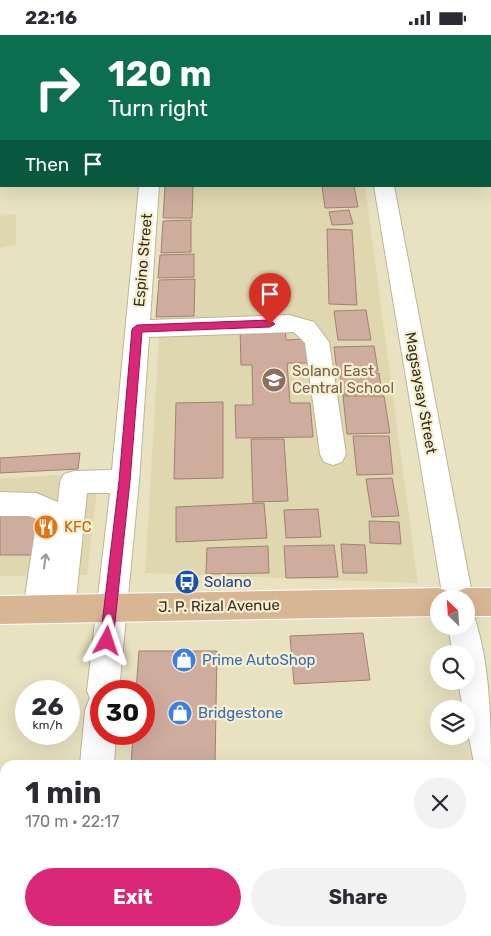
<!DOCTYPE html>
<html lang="en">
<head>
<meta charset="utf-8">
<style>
  :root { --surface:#fff; --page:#f2f2f3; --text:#2b2b33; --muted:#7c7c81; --accent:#db2777 }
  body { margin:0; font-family:Rubik,sans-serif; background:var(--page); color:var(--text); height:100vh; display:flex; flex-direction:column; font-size:19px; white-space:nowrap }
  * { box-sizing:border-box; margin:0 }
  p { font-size:16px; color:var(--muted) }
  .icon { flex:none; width:28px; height:28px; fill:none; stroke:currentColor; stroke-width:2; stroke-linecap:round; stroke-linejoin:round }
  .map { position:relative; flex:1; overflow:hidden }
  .side { position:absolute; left:0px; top:725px; width:491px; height:176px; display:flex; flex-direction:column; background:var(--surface); border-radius:15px 15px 0 0; box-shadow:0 5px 20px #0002 }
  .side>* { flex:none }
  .top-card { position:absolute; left:0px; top:0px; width:491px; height:152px; box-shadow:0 5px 20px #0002; background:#0b6e4f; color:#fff; overflow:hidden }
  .needle { width:32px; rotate:335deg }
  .buttons { position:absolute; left:430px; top:555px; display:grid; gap:10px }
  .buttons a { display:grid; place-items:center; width:45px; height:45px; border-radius:50%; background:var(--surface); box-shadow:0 5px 20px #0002; font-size:25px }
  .speed { position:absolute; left:15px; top:645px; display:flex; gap:10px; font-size:25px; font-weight:700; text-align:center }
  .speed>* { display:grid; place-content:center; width:65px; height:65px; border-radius:50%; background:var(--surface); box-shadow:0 5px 20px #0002; line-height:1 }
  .speed small { font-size:12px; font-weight:400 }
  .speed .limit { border:8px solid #d22; background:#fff; color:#111 }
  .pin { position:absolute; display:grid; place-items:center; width:42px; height:42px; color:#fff; margin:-51px -21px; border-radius:50% 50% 50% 0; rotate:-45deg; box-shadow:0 0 5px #0007 }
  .pin .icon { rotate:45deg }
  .me { position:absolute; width:55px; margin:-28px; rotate:5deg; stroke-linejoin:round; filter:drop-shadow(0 0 4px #0008) }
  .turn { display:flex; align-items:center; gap:18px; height:105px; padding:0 25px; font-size:22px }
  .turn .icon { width:65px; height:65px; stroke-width:2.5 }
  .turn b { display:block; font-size:35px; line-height:42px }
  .then { display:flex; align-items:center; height:48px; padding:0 25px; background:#0003; gap:10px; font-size:19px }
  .round { display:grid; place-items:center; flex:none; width:52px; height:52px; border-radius:26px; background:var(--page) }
  .head { display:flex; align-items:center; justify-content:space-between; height:85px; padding:0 25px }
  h1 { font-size:30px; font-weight:700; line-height:38px }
  .button { display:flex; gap:10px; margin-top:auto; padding:10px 25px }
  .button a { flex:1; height:58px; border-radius:30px; background:var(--accent); color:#fff; font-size:20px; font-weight:700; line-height:58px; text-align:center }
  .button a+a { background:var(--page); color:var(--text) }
  .status { display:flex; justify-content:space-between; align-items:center; height:35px; padding:0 25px; background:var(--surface); direction:ltr }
  .status svg { height:14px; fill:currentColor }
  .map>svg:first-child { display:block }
  .built { fill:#dfd7af }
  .building { fill:#cead9e; stroke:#a08172 }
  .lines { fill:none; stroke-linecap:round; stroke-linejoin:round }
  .minor-casing { stroke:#bdb596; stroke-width:2 }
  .major-casing { stroke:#fff; stroke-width:2 }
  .minor { fill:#fff; fill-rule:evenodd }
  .major { fill:#d8b694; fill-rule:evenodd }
  .oneway { stroke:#999891 }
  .route { fill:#db2777; stroke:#8e194d }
  .labels { text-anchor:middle; stroke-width:4.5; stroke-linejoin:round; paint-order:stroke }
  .street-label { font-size:15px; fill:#333023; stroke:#f7efce }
  .education-label { font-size:15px; fill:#785e54; stroke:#f7efce; text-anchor:start }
  .food-label { font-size:15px; fill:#c56008; stroke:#f7efce; text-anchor:start }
  .transit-label { font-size:15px; fill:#164399; stroke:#f7efce; text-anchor:start }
  .shop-label { font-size:15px; fill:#366cbe; stroke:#f7efce; text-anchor:start }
</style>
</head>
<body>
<div class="status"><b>22:16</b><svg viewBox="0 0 49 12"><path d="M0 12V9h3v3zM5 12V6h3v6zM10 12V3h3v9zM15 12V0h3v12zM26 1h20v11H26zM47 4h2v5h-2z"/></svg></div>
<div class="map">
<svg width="491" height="901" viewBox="0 0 491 901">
  <rect width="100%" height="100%" fill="#e9e2c1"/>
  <g class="built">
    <polygon points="168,151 365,151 418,548 145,538"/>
    <polygon points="16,179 16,210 0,213 0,181"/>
    <polygon points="99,437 87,540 0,541 0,444"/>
  </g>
  <g class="building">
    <polygon points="165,151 193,151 192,183 163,183"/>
    <polygon points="322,151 354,151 358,172 325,173"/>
    <polygon points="349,175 353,189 332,190 329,177"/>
    <polygon points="191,185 191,217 161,218 163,186"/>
    <polygon points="327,194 352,195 357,270 329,269"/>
    <polygon points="194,219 194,242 158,243 160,220"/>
    <polygon points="195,244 194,281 156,282 159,245"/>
    <polygon points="366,275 371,305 338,305 334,276"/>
    <polygon points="285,292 286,305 307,304 309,328 287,328 290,368 310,368 313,402 236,403 235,370 253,370 252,330 241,330 240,293"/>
    <polygon points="374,311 378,336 337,337 334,312"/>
    <polygon points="379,338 382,359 342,360 340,339"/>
    <polygon points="343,361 384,361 390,398 347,399"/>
    <polygon points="223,367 223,443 174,444 176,368"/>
    <polygon points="353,401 389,401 393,439 357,440"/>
    <polygon points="251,404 284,404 288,466 253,467"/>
    <polygon points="80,418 78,434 0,438 0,423"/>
    <polygon points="392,443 399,481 372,482 366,444"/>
    <polygon points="264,468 267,503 176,507 176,472"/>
    <polygon points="318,474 321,502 286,503 284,475"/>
    <polygon points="0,475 41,479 34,520 0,520"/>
    <polygon points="369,486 399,487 401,509 370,508"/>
    <polygon points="341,509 365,510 367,538 343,538"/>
    <polygon points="334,510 338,542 286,543 284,511"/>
    <polygon points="268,511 269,538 206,539 207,513"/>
    <polygon points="363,598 370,645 294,649 290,601"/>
    <polygon points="139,616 217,616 215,730 131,730 133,699 144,699 144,656 136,656"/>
  </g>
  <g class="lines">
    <defs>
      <g id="minor">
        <rect x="153" y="0" width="16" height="1"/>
        <rect x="348" y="0" width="16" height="1"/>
        <rect x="490" y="97" width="1" height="12"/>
        <rect x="0" y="102" width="1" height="12"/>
        <polygon points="139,151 159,151 150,285 289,280 314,287 329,307 346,419 342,427 333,430 324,427 320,419 305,308 294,297 149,302 139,446 119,656 101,656 101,699 116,699 114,730 80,730 85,675 90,663 87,656 110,458 87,458 75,574 71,584 60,588 49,583 38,588 27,584 23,574 37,484 29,481 0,481 0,457 36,458 58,467 60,447 64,439 74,436 112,435"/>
        <polygon points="374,151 394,151 473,564 466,575 466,564 443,564"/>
        <path d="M466,578L474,581C491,632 491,691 491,745L486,743V730H475L474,728L466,688V674H463L458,646H466V619H453L448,591H466Z"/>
        <rect x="64" y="896" width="38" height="5"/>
      </g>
      <polygon id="major" points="439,553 450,557 452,563 455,557 466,553 491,553 491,581 466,581 466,564 439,564 439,581 0,589 0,561"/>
    </defs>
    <use href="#minor" class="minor-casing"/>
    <use href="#major" class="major-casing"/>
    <use href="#minor" class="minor"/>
    <use href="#major" class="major"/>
  </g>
  <defs><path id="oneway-shaft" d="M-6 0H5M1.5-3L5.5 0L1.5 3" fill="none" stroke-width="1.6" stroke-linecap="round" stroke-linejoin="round" transform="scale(1.25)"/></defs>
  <use class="oneway" href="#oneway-shaft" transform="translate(45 526) rotate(-82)"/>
  <polygon class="route" points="270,285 275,289 270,292 142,297 130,446 113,606 111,611 107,612 102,611 100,606 119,446 132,294 137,290"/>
  <defs>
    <symbol id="school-disc" viewBox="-11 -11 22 22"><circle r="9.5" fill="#8d6e63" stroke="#f7efce"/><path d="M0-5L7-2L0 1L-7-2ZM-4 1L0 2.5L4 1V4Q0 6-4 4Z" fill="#fff"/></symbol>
    <symbol id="restaurant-disc" viewBox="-11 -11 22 22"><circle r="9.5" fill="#e8710a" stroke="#f7efce"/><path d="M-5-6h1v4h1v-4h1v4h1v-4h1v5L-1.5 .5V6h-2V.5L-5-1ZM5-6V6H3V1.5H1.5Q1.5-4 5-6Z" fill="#fff"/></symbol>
    <symbol id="bus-disc" viewBox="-11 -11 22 22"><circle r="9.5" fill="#1a4fb4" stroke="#f7efce"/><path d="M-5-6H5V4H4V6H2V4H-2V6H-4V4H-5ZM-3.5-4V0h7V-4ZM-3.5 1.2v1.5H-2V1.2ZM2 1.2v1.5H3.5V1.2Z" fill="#fff"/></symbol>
    <symbol id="shop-disc" viewBox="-11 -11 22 22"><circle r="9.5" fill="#3f7fe0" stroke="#f7efce"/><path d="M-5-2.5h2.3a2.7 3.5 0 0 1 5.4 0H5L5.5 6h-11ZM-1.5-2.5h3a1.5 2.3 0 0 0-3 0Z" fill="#fff"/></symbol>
  </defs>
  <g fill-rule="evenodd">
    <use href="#school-disc" x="260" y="331" width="28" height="28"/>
    <use href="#restaurant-disc" x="32" y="478" width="28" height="28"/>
    <use href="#bus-disc" x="173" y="533" width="28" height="28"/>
    <use href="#shop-disc" x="170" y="611" width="28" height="28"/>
    <use href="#shop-disc" x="166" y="664" width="28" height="28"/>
  </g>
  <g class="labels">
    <g class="street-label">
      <text transform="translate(143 225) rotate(-85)" y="5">Espino Street</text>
      <text transform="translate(421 358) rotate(80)" y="5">Magsaysay Street</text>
      <text transform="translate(219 571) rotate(-1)" y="5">J. P. Rizal Avenue</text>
    </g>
    <g class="education-label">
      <text x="292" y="341">Solano East<tspan x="292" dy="17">Central School</tspan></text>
    </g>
    <g class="food-label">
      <text x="64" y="497">KFC</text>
    </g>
    <g class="transit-label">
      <text x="204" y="552">Solano</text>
    </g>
    <g class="shop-label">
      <text x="202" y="630">Prime AutoShop</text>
      <text x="198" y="683">Bridgestone</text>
    </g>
  </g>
</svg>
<div class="buttons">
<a><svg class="needle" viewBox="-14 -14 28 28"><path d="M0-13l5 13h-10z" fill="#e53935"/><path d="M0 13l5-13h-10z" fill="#7c7c81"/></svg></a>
<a><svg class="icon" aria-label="search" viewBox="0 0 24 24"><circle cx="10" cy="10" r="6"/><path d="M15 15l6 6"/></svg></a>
<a><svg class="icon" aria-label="layers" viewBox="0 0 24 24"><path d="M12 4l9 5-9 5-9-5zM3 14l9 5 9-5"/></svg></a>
</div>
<div class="speed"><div>26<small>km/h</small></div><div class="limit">30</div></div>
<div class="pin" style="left:270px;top:289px;background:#d93025"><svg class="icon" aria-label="arrive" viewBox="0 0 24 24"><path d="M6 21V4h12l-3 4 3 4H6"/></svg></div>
<svg class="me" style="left:107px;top:606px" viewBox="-20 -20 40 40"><path d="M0-17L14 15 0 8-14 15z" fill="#db2777" stroke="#fff" stroke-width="4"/></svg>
<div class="top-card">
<div class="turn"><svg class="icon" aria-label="right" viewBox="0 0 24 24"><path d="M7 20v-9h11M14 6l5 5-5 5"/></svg><div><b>120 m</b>Turn right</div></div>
<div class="then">Then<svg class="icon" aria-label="arrive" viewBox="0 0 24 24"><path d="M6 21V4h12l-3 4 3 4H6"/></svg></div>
</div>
<section class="side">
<div class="head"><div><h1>1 min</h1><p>170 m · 22:17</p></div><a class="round"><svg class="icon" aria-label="close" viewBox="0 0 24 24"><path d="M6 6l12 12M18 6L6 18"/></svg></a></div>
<div class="button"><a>Exit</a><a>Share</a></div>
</section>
</div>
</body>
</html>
